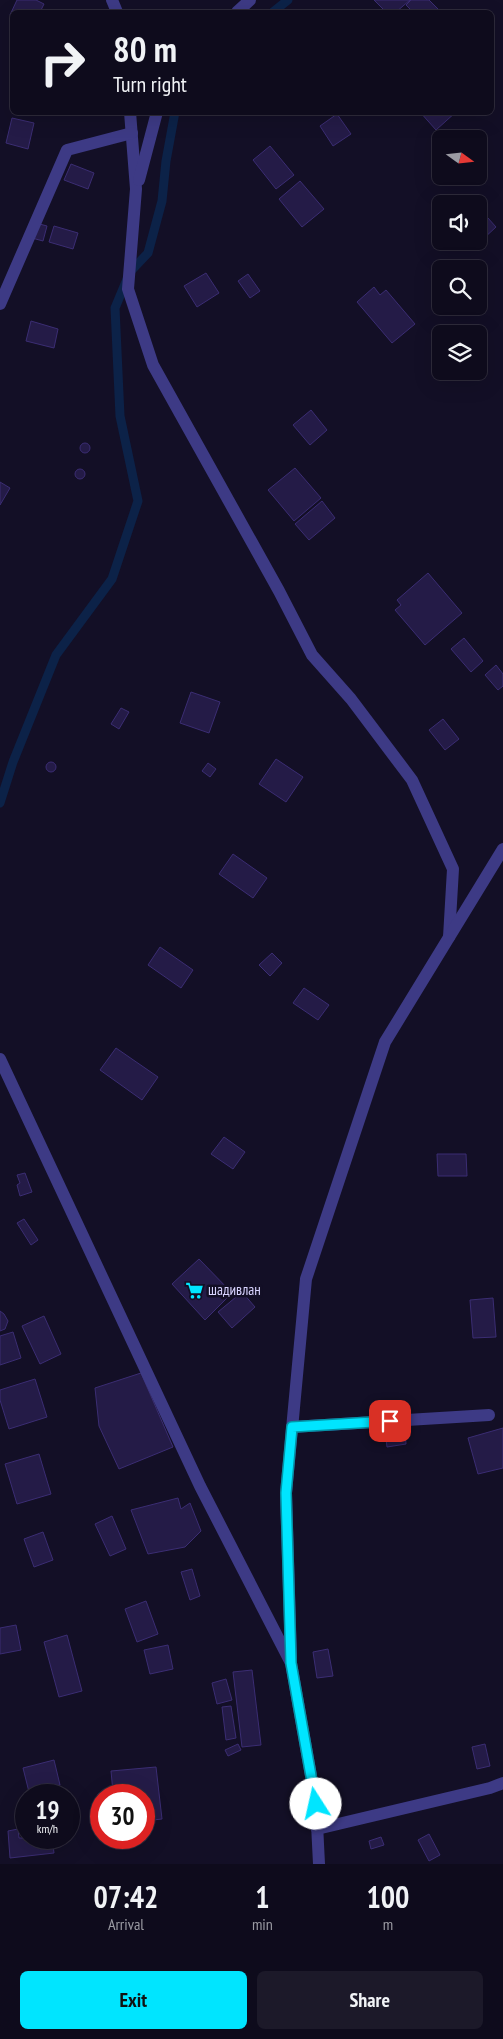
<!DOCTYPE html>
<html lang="en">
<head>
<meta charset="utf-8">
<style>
  :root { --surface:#0e0b1c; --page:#1c1929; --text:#f1f3f6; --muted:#9b9ba3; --line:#2e2b3b; --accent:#00e5ff }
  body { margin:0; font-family:"PT Sans Narrow",sans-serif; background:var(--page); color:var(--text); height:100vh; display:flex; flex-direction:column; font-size:19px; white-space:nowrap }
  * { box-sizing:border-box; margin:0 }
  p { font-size:16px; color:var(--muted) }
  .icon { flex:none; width:28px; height:28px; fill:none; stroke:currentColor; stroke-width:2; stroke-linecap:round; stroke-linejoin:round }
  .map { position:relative; height:1864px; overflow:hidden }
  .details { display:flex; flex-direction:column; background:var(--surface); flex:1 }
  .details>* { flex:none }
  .top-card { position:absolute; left:10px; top:10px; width:484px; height:105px; border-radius:8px; box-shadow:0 5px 20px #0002,0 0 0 1px var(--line); background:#0e0b1c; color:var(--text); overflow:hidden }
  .needle { width:32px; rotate:105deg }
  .tools { position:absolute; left:432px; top:130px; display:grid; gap:10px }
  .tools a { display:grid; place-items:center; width:55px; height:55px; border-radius:8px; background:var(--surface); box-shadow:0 5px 20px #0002,0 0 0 1px var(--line); font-size:25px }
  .speed { position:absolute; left:15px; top:1784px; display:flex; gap:10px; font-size:25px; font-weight:700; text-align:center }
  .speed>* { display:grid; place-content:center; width:65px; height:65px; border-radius:50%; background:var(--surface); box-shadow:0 5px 20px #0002,0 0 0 1px var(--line); line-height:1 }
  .speed small { font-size:12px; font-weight:400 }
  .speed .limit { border:8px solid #d22; background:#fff; color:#111 }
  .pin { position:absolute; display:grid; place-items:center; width:42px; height:42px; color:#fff; margin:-21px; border-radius:10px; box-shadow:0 2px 8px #0006 }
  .me { position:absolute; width:55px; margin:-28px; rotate:350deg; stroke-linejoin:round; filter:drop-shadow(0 0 4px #0008) }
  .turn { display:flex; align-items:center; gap:18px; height:105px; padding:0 20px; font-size:22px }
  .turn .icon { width:65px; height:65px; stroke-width:2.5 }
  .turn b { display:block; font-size:35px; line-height:42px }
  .eta { display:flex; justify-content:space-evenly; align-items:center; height:85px; text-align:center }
  .eta b { font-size:30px; font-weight:700; line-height:35px }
  .button { display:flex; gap:10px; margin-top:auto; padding:10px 20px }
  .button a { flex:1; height:58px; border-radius:8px; background:var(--accent); color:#111; font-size:20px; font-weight:700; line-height:58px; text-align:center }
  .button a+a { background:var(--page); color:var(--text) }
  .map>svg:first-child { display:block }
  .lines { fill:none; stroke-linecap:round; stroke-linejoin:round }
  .stream { stroke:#0c2248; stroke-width:9 }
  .building { fill:#241b47; stroke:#3b2d73 }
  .street { stroke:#3d3a85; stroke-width:12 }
  .route-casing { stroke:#0095a6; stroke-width:12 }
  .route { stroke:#00e5ff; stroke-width:9 }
  .labels { text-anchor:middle; stroke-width:5; stroke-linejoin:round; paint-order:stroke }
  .poi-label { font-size:15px; fill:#d9d4ff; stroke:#130f26; text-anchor:start }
</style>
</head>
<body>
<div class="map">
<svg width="503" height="1864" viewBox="0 0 503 1864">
  <rect width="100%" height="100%" fill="#130f26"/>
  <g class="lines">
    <g class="stream">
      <polyline points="273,12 288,0"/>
      <polyline points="0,803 13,762 56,655 112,579 138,501 120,416 115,308 130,272 148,253 162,201 166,161 175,112"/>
    </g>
  </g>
  <g class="building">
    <polygon points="17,0 36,0 44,4 40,12 12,12 12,16 10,15"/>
    <polygon points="374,0 410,0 396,12 386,12"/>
    <polygon points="411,0 429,0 438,9 435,12 413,12 406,5"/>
    <polygon points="420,112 456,112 436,130"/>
    <polygon points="337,114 351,134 333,146 320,126"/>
    <polygon points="12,118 34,123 28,149 6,143"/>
    <polygon points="270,146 294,175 276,189 253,160"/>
    <polygon points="71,164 94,173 88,189 64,180"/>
    <polygon points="300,181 324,209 302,227 279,199"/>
    <polygon points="479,208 496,227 483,239 479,235"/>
    <polygon points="36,223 47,226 43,241 32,238"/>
    <polygon points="54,226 78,233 73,249 49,242"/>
    <polygon points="206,273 219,293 197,307 184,286"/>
    <polygon points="248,274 260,291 250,298 238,281"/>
    <polygon points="374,287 380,295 386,290 415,324 392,343 357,302"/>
    <polygon points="31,321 58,329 54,348 26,341"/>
    <polygon points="311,410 327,430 310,445 293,425"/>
    <circle cx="85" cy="448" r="5"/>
    <polygon points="295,468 321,498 294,521 268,490"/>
    <circle cx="80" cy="474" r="5"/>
    <polygon points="0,482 10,488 0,505"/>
    <polygon points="322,501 335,518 309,540 295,524"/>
    <polygon points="428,573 462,613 425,645 395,610 401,605 397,600"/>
    <polygon points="464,638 483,661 471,672 451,649"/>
    <polygon points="496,665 503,674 503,686 498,690 485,675"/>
    <polygon points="191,692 220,702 209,733 180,723"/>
    <polygon points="121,708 129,712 119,729 111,724"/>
    <polygon points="443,719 459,739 445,750 429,730"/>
    <polygon points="276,759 303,777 286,802 259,784"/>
    <circle cx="51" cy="767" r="5"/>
    <polygon points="208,763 216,769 210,777 202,771"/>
    <polygon points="233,854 267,878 253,898 219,874"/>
    <polygon points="160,947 193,970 181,988 148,965"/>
    <polygon points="272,953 282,963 270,976 259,965"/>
    <polygon points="304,988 329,1005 318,1020 293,1003"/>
    <polygon points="116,1048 158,1077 142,1100 100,1070"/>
    <polygon points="224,1137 245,1152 233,1169 211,1154"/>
    <polygon points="437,1154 466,1154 467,1176 438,1176"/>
    <polygon points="25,1173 32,1192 20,1196 17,1185 20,1183 17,1175"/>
    <polygon points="24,1219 38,1240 31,1245 17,1223"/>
    <polygon points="199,1259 232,1293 205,1320 172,1284"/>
    <polygon points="242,1292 255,1307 232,1328 218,1312"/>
    <polygon points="493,1298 496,1337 473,1338 470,1300"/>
    <polygon points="0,1311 4,1314 8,1321 5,1329 0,1331"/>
    <polygon points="44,1316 61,1354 40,1364 22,1326"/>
    <polygon points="13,1332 21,1358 0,1365 0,1336"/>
    <polygon points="141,1373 173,1447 119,1469 99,1426 95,1388"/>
    <polygon points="35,1379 47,1417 9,1429 0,1400 0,1390"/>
    <polygon points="405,1428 406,1444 387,1447 385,1431"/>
    <polygon points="503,1428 503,1468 478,1474 468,1438"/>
    <polygon points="39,1454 51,1494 17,1504 5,1464"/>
    <polygon points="178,1498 181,1509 190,1503 201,1531 185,1547 148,1554 131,1510"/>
    <polygon points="112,1516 126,1549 110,1556 95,1524"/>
    <polygon points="43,1532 53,1560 34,1567 24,1539"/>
    <polygon points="192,1569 200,1596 190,1600 181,1572"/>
    <polygon points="146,1601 158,1634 137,1642 125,1609"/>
    <polygon points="16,1625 21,1650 0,1654 0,1628"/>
    <polygon points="67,1635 82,1691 59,1697 44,1642"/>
    <polygon points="168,1645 173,1669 150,1674 144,1650"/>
    <polygon points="328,1649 333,1676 317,1678 313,1652"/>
    <polygon points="252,1670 261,1745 242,1747 233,1672"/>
    <polygon points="226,1679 232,1700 217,1704 212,1683"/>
    <polygon points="231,1706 236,1738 226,1740 222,1707"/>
    <polygon points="238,1744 241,1750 228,1756 225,1750"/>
    <polygon points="485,1744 490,1766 477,1769 472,1747"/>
    <polygon points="54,1760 60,1785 29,1792 23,1768"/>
    <polygon points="156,1767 162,1819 144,1821 144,1795 101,1795 101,1825 98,1794 113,1792 111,1771"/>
    <polygon points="18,1829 19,1838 52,1838 54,1853 10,1858 8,1831"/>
    <polygon points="429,1834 440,1855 429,1861 418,1840"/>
    <polygon points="381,1837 384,1845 371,1849 369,1841"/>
  </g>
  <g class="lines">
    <g class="street">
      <polyline points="112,0 117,12"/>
      <polyline points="237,12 250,0"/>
      <polyline points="130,112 136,189 128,289 153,365 279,591 312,655 351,699 412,780 453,869 449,937"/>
      <polyline points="139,180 157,112"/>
      <polyline points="0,304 67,150 132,133"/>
      <polyline points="0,1059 200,1486 291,1663 316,1804 319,1864"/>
      <polyline points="292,1427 489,1415"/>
      <polyline points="291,1658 286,1493 306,1279 385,1042 503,849"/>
      <polyline points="317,1829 490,1788 503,1783"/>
    </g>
  </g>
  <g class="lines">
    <defs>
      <polyline id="route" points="316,1804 291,1663 286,1493 292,1427 390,1421"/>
    </defs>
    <use href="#route" class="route-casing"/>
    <use href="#route" class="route"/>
  </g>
  <defs>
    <symbol id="supermarket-bare" viewBox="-9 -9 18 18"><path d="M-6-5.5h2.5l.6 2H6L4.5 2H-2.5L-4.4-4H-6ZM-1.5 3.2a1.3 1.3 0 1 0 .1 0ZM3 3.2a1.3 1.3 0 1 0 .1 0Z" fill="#00e5ff" stroke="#130f26" stroke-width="2.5" paint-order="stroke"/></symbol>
  </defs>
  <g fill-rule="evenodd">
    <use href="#supermarket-bare" x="182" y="1278" width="25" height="25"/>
  </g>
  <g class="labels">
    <g class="poi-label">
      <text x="208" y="1295">шадивлан</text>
    </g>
  </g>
</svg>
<div class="tools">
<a><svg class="needle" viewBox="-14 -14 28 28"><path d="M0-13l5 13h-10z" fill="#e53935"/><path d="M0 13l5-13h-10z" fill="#9b9ba3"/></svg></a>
<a><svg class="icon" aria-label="sound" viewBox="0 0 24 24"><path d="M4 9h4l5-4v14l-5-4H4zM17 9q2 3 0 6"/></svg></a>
<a><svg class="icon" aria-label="search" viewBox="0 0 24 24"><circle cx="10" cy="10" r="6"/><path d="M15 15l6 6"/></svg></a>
<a><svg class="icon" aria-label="layers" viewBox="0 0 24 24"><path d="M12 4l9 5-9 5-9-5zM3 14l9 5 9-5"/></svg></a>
</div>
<div class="speed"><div>19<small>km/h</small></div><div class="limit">30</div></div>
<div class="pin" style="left:390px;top:1421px;background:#d93025"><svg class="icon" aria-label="arrive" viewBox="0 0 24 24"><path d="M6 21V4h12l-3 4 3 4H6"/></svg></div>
<svg class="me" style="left:316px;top:1804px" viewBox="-20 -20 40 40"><circle r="19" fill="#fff"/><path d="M0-13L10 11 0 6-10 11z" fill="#00e5ff"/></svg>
<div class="top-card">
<div class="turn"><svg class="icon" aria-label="right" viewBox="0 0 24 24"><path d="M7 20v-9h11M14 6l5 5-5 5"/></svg><div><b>80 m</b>Turn right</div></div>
</div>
</div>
<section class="details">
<div class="eta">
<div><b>07:42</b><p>Arrival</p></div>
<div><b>1</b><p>min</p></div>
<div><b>100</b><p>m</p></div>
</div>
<div class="button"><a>Exit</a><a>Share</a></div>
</section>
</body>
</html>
